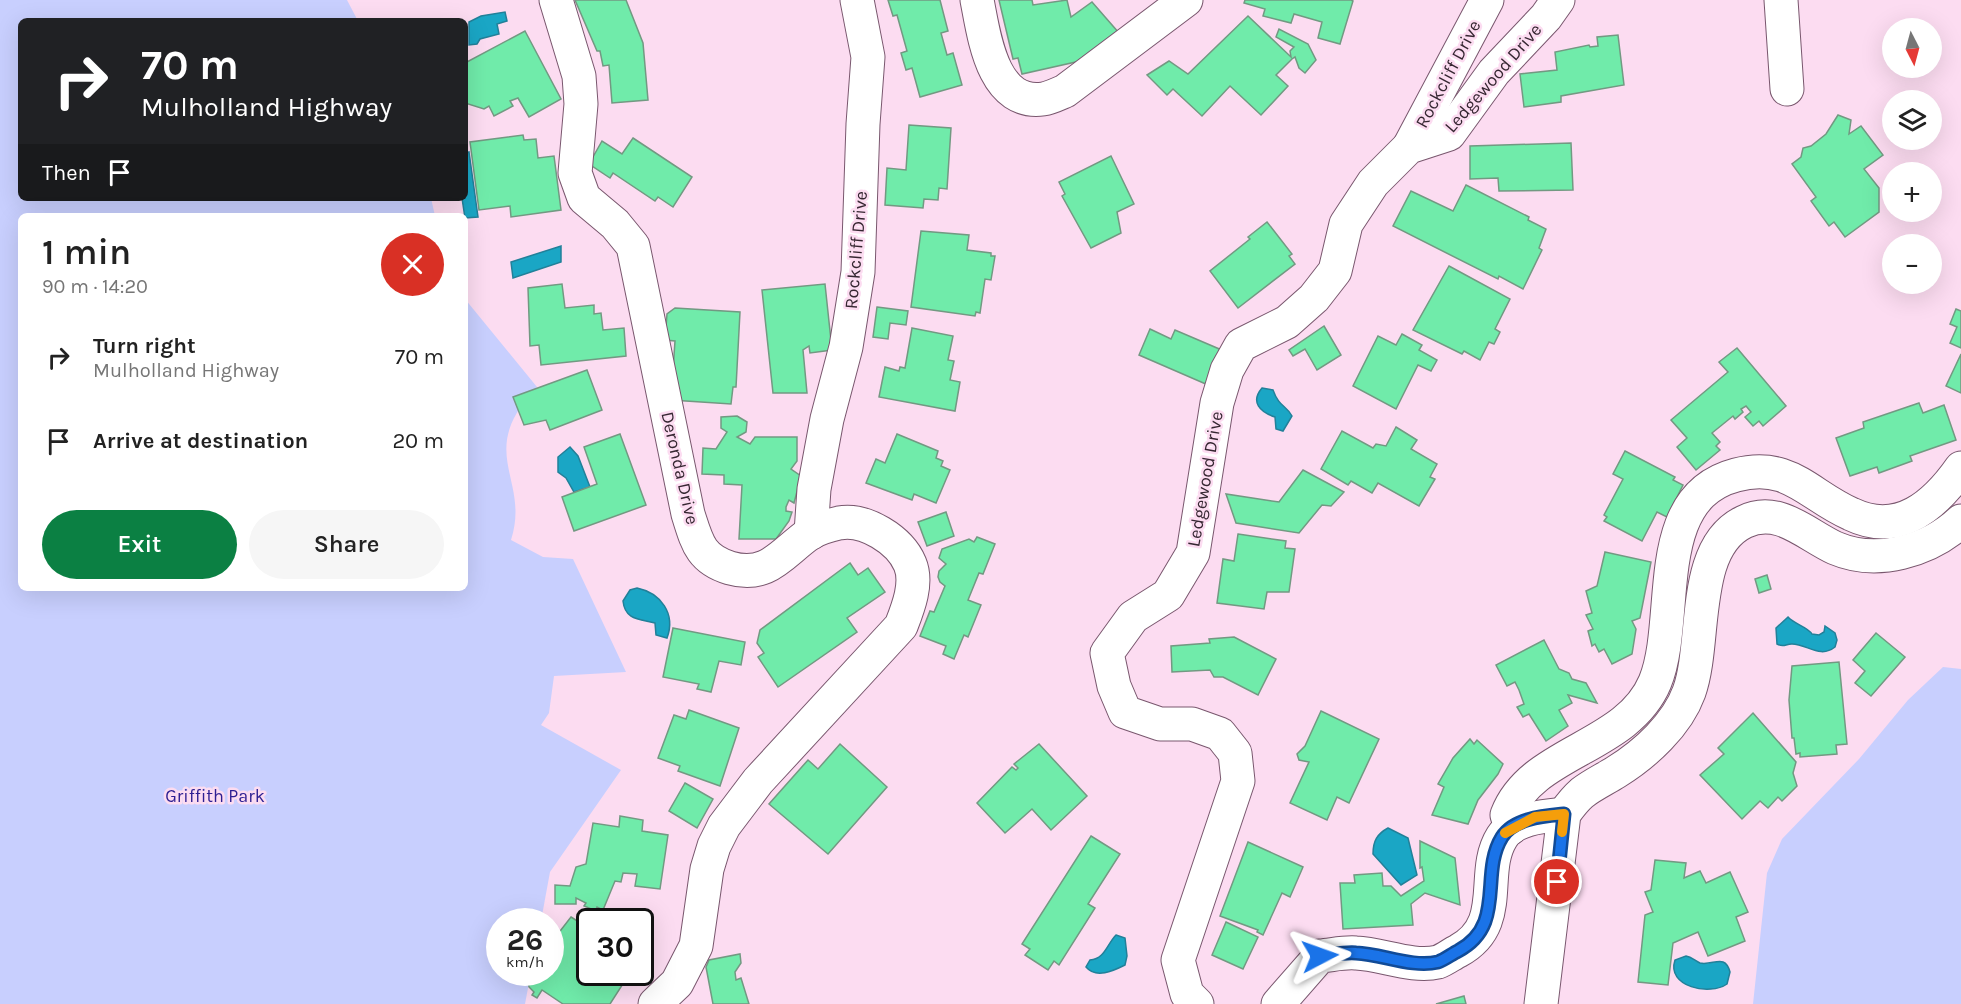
<!DOCTYPE html>
<html lang="en">
<head>
<meta charset="utf-8">
<style>
  :root { --surface:#fff; --page:#f6f6f6; --text:#222; --muted:#767676; --accent:#0b8043 }
  body { margin:0; font-family:Karla,sans-serif; background:var(--page); color:var(--text); height:100vh; display:flex; flex-direction:column; font-size:22px; white-space:nowrap }
  * { box-sizing:border-box; margin:0 }
  p { font-size:20px; color:var(--muted) }
  .icon { flex:none; width:33px; height:33px; fill:none; stroke:currentColor; stroke-width:2; stroke-linecap:round; stroke-linejoin:round }
  .map { position:relative; flex:1; overflow:hidden }
  .drawer { position:absolute; left:18px; top:213px; width:450px; height:378px; display:flex; flex-direction:column; background:var(--surface); border-radius:9px; box-shadow:0 6px 24px #0002 }
  .drawer>* { flex:none }
  .banner { position:absolute; left:18px; top:18px; width:450px; height:183px; border-radius:9px; box-shadow:0 6px 24px #0002; background:#202124; color:#fff; overflow:hidden }
  .needle { width:39px; rotate:174deg }
  .buttons { position:absolute; left:1882px; top:18px; display:grid; gap:12px }
  .buttons a { display:grid; place-items:center; width:60px; height:60px; border-radius:50%; background:var(--surface); box-shadow:0 6px 24px #0002; font-size:30px }
  .speed { position:absolute; left:486px; top:908px; display:flex; gap:12px; font-size:30px; font-weight:700; text-align:center }
  .speed>* { display:grid; place-content:center; width:78px; height:78px; border-radius:50%; background:var(--surface); box-shadow:0 6px 24px #0002; line-height:1 }
  .speed small { font-size:15px; font-weight:400 }
  .speed .limit { border:3px solid #111; border-radius:9px; background:#fff; color:#111 }
  .pin { position:absolute; display:grid; place-items:center; width:51px; height:51px; color:#fff; margin:-26px; border:3px solid #fff; border-radius:50%; box-shadow:0 2px 6px #0007 }
  .me { position:absolute; width:66px; margin:-33px; rotate:86deg; stroke-linejoin:round; filter:drop-shadow(0 0 4px #0008) }
  .turn { display:flex; align-items:center; gap:21px; height:126px; padding:0 24px; font-size:27px }
  .turn .icon { width:78px; height:78px; stroke-width:2.5 }
  .turn b { display:block; font-size:42px; line-height:51px }
  .then { display:flex; align-items:center; height:57px; padding:0 24px; background:#0003; gap:12px; font-size:22px }
  .round { display:grid; place-items:center; flex:none; width:63px; height:63px; border-radius:32px; background:var(--page) }
  .head { display:flex; align-items:center; justify-content:space-between; height:102px; padding:0 24px }
  h1 { font-size:36px; font-weight:600; line-height:45px }
  .primary-button { display:flex; gap:12px; margin-top:auto; padding:12px 24px }
  .primary-button a { flex:1; height:69px; border-radius:36px; background:var(--accent); color:#fff; font-size:24px; font-weight:600; line-height:69px; text-align:center }
  .primary-button a+a { background:var(--page); color:var(--text) }
  ul { padding:0; list-style:none }
  li { display:flex; align-items:center; gap:18px; height:84px; padding:0 24px }
  li div { flex:1 }
  li b { display:block; font-size:22px }
  li em { font-style:normal }
  .map>svg:first-child { display:block }
  .green { fill:#c8cffe }
  .water { fill:#1aa6c5; stroke:#228099; stroke-width:1.5 }
  .building { fill:#70ebaa; stroke:#729982; stroke-width:1.5 }
  .lines { fill:none; stroke-linecap:round; stroke-linejoin:round }
  .minor-casing { stroke:#79576e; stroke-width:35 }
  .minor { stroke:#fff; stroke-width:33 }
  .route-casing { stroke:#114b97; stroke-width:15 }
  .route { stroke:#1a73e8; stroke-width:10 }
  .slow { stroke:#f59e0b; stroke-width:10 }
  .labels { text-anchor:middle; stroke-width:5; stroke-linejoin:round; paint-order:stroke }
  .street-label { font-size:18px; fill:#362732; stroke:#fcdcf1 }
  .park-label { font-size:18px; fill:#2e1f92; stroke:#fcdcf1 }
</style>
</head>
<body>
<div class="map">
<svg width="1961" height="1004" viewBox="0 0 1961 1004">
  <rect width="100%" height="100%" fill="#fcdcf1"/>
  <g class="green">
    <path d="M0,0H347L358,21H21V198H431L435,216H21V588H465V299L537,387C474,453 531,478 511,540L543,557L573,559L626,672L554,676L549,713L541,725L621,770L550,872L541,921H500V972H531L525,1004H0Z"/>
    <polygon points="1943,667 1961,669 1961,1004 1753,1004 1767,873 1782,839 1859,759 1908,700"/>
  </g>
  <g class="water">
    <polygon points="505,12 507,21 497,24 499,34 480,39 477,44 469,45 469,22 481,16"/>
    <polygon points="469,152 478,217 465,218 462,198 465,198 465,153"/>
    <polygon points="561,246 561,262 513,278 511,262"/>
    <path d="M1262,388L1273,390C1279,407 1286,405 1292,416L1283,431L1276,429L1275,417C1260,412 1250,402 1262,388Z"/>
    <polygon points="570,447 578,456 590,487 574,492 566,478 558,472 558,457"/>
    <path d="M637,588C661,593 676,614 667,638L656,635L655,623C639,619 625,620 623,601L630,590Z"/>
    <path d="M1788,617C1794,624 1808,627 1812,634L1819,635L1824,632L1825,626L1835,633L1837,640L1835,647C1820,659 1807,644 1792,644C1785,644 1784,648 1777,644L1776,628Z"/>
    <path d="M1388,828L1408,838L1417,875L1401,885L1373,854C1373,841 1377,834 1388,828Z"/>
    <path d="M1116,935L1125,938L1127,956L1125,965C1113,971 1096,979 1086,967L1090,960C1105,959 1107,944 1116,935Z"/>
    <path d="M1686,956C1692,957 1695,961 1700,963C1713,966 1725,953 1730,972L1727,984C1710,996 1666,987 1675,960Z"/>
  </g>
  <g class="building">
    <polygon points="575,0 626,0 643,43 648,100 612,103 609,65 603,66 600,51 597,51"/>
    <polygon points="888,0 940,0 948,31 941,33 947,55 953,53 962,85 920,97 912,68 906,70 901,53 907,51 897,15 893,16"/>
    <polygon points="999,0 1032,0 1033,5 1067,0 1071,17 1092,2 1119,33 1089,59 1022,74 1018,58 1013,59"/>
    <polygon points="1245,0 1351,0 1353,1 1340,44 1318,38 1322,22 1294,14 1291,23 1263,16 1265,9 1244,3"/>
    <polygon points="1248,16 1291,57 1290,51 1294,47 1276,37 1279,29 1308,44 1316,60 1305,73 1299,68 1295,57 1292,59 1276,75 1288,86 1261,115 1230,86 1202,116 1173,89 1167,95 1147,75 1169,61 1188,74"/>
    <polygon points="525,31 561,99 529,117 518,98 510,101 513,106 494,116 489,106 484,109 465,103 465,63"/>
    <polygon points="1618,35 1624,85 1561,96 1561,102 1524,107 1520,74 1557,70 1555,52 1589,45 1590,47 1598,46 1597,37"/>
    <polygon points="1838,115 1851,120 1849,134 1861,126 1883,155 1864,169 1879,188 1879,212 1845,237 1834,222 1829,226 1811,201 1816,197 1792,164 1801,157 1803,148 1811,146 1826,134"/>
    <polygon points="909,125 951,128 947,189 939,188 938,200 924,199 923,208 885,205 887,168 906,170"/>
    <polygon points="523,135 524,140 536,139 538,158 554,156 561,210 511,217 510,206 479,210 470,142"/>
    <polygon points="633,138 692,177 673,207 658,197 655,201 613,173 610,178 589,164 602,141 622,154"/>
    <polygon points="1571,143 1573,190 1499,191 1498,178 1470,179 1470,146"/>
    <polygon points="1111,156 1134,204 1117,212 1121,233 1091,248 1062,196 1065,194 1059,182"/>
    <polygon points="1466,185 1529,217 1528,220 1546,229 1539,248 1542,250 1523,289 1499,276 1498,279 1393,226 1411,191 1453,211"/>
    <polygon points="1267,222 1292,254 1289,256 1295,264 1238,308 1210,271 1250,239 1248,237"/>
    <polygon points="921,231 969,235 967,250 991,253 991,256 995,256 991,280 985,279 980,313 976,312 975,316 911,307"/>
    <polygon points="1449,266 1510,299 1495,329 1500,332 1494,344 1489,342 1480,360 1464,351 1462,354 1413,330"/>
    <polygon points="562,284 565,308 594,305 594,314 601,313 603,330 624,328 626,356 541,365 539,345 530,346 528,288"/>
    <polygon points="825,284 832,350 810,353 809,346 803,350 807,393 773,393 762,290"/>
    <polygon points="877,307 908,311 906,325 890,323 888,339 873,337"/>
    <polygon points="675,308 740,312 736,387 733,387 731,404 671,400 675,341 665,340 667,314"/>
    <polygon points="1956,309 1961,311 1961,348 1950,343 1957,327 1950,324"/>
    <polygon points="1324,326 1341,355 1317,370 1305,349 1293,356 1289,350"/>
    <polygon points="912,328 953,336 948,360 954,361 950,380 960,382 955,411 879,397 885,367 899,371 900,367 905,368"/>
    <polygon points="1150,329 1171,339 1175,330 1224,351 1208,385 1139,355"/>
    <polygon points="1402,334 1422,345 1419,350 1437,360 1431,371 1418,365 1396,409 1353,386 1378,336 1396,345"/>
    <polygon points="1737,348 1786,406 1763,426 1759,421 1753,426 1745,417 1751,412 1746,406 1741,409 1743,412 1735,419 1733,416 1712,433 1720,442 1716,446 1720,450 1696,470 1677,447 1687,438 1671,420 1728,372 1719,362"/>
    <polygon points="1961,354 1961,393 1946,386"/>
    <polygon points="587,370 602,410 550,430 546,420 524,425 513,397"/>
    <polygon points="1919,403 1923,413 1944,405 1956,440 1910,456 1912,461 1879,473 1877,467 1850,476 1836,438 1864,428 1863,422"/>
    <polygon points="737,416 747,422 746,432 737,437 750,444 755,437 797,437 797,461 791,469 801,476 794,503 789,500 786,507 786,511 792,512 789,521 776,539 739,539 742,485 724,484 724,475 702,474 703,448 716,449 727,432 721,428 721,417"/>
    <polygon points="1396,427 1417,440 1411,449 1437,464 1430,477 1435,479 1419,506 1378,483 1372,493 1351,481 1348,485 1321,469 1342,431 1373,448 1376,444 1386,446"/>
    <polygon points="620,434 646,505 574,531 562,497 597,484 584,447"/>
    <polygon points="897,434 938,451 936,458 943,461 941,466 950,470 936,503 914,494 912,500 866,483 876,459 885,463"/>
    <polygon points="1625,451 1675,477 1673,480 1683,485 1667,517 1657,512 1642,541 1604,521 1607,517 1604,515 1623,479 1613,474"/>
    <polygon points="1303,470 1344,492 1331,506 1322,505 1299,533 1236,523 1226,494 1279,502"/>
    <polygon points="946,512 954,536 927,546 918,522"/>
    <polygon points="1238,534 1286,541 1285,548 1295,549 1289,592 1267,592 1264,609 1217,603 1223,559 1234,561"/>
    <polygon points="977,537 995,544 983,574 979,573 968,600 981,605 968,637 964,635 954,659 943,654 946,646 920,636 930,611 934,612 945,586 940,582 938,577 939,571 946,564 939,558 942,549 969,539 974,542"/>
    <polygon points="1605,552 1651,562 1640,618 1632,621 1636,629 1632,654 1612,664 1604,649 1599,652 1595,644 1592,646 1588,631 1593,629 1586,615 1592,613 1586,591 1597,586"/>
    <polygon points="850,563 858,575 868,568 885,592 847,618 857,632 778,687 758,657 764,653 757,643 760,630"/>
    <polygon points="1767,575 1771,589 1759,593 1755,579"/>
    <polygon points="673,628 745,642 741,665 719,661 711,692 697,689 699,684 663,677"/>
    <polygon points="1876,633 1905,657 1871,696 1855,683 1865,671 1853,660"/>
    <polygon points="1234,637 1276,659 1258,695 1223,677 1214,677 1210,670 1172,672 1171,646 1210,643 1209,639"/>
    <polygon points="1544,640 1559,669 1569,673 1572,679 1586,683 1597,703 1568,695 1572,703 1559,710 1568,726 1546,741 1529,714 1523,717 1517,707 1524,704 1519,690 1515,682 1507,686 1496,665"/>
    <polygon points="1839,662 1847,744 1836,745 1837,754 1800,757 1800,753 1796,754 1794,738 1792,738 1789,700 1792,666"/>
    <polygon points="689,710 739,728 720,786 678,771 680,766 658,758 674,715 686,719"/>
    <polygon points="1321,711 1379,739 1349,803 1337,797 1327,820 1290,803 1309,762 1299,760 1297,754 1305,746"/>
    <polygon points="1753,713 1796,762 1793,773 1797,786 1782,801 1778,797 1768,808 1760,801 1742,819 1700,775 1724,754 1718,748"/>
    <polygon points="1470,739 1474,744 1477,740 1503,764 1498,774 1478,800 1468,824 1432,815 1444,787 1438,784 1453,758"/>
    <polygon points="840,744 887,787 828,854 769,804 808,760 818,769"/>
    <polygon points="1039,744 1087,796 1051,830 1032,809 1005,833 977,803 1012,767 1016,770 1018,768 1014,764"/>
    <polygon points="685,783 713,799 697,828 669,811"/>
    <polygon points="620,816 643,820 642,831 668,835 660,889 635,886 637,874 623,873 621,882 615,881 603,910 597,907 596,911 584,906 586,903 576,898 576,904 555,904 555,885 570,886 576,867 586,864 593,823 619,827"/>
    <polygon points="1091,836 1120,854 1088,904 1095,908 1059,965 1054,961 1048,970 1025,955 1030,949 1022,944"/>
    <polygon points="1420,841 1455,858 1460,905 1425,893 1411,904 1413,925 1343,929 1340,883 1355,883 1354,875 1382,873 1383,886 1391,886 1401,896 1424,881 1422,867 1420,868"/>
    <polygon points="1248,842 1303,867 1290,897 1282,893 1263,935 1257,932 1258,930 1220,916"/>
    <polygon points="1655,860 1686,863 1684,878 1700,871 1706,883 1730,872 1748,912 1736,917 1745,941 1708,956 1698,932 1673,943 1668,985 1638,982 1645,915 1653,912 1645,892 1651,890"/>
    <polygon points="571,917 590,929 590,972 622,972 628,976 610,1004 563,1004 542,990 537,998 532,995 534,992 529,987 528,979 532,972 550,972 550,944"/>
    <polygon points="1226,922 1258,937 1243,969 1212,955"/>
    <polygon points="740,954 741,963 735,972 736,980 741,978 749,1004 713,1004 706,967 709,960"/>
    <polygon points="1464,996 1466,1004 1436,1004"/>
  </g>
  <g class="lines">
    <defs>
      <g id="minor">
        <path d="M556,0L579,76L581,104L575,173L584,198L615,224L633,246L688,514C697,542 700,559 730,568C768,579 782,553 809,534C817,529 830,525 839,523C865,518 900,540 910,564C918,583 908,608 901,626L758,781L724,826L714,846L707,869L696,946L677,983L655,1004"/>
        <path d="M977,0C984,35 992,106 1043,99C1050,98 1058,94 1065,91L1186,0"/>
        <polyline points="1781,0 1787,89"/>
        <polyline points="1409,147 1487,0"/>
        <polyline points="811,533 814,489 827,419 846,347 858,272 863,124 868,57 857,0"/>
        <path d="M1511,828L1507,815C1532,750 1627,749 1655,682C1681,619 1648,498 1736,475C1789,461 1808,495 1851,514C1899,537 1935,505 1961,468"/>
        <polyline points="1197,1004 1187,994 1178,960 1238,781 1235,753 1220,734 1192,724 1160,724 1125,712 1114,686 1107,653 1133,617 1168,595 1193,553 1217,403 1227,370 1241,345 1287,322 1314,298 1335,271 1346,224 1373,183 1409,147 1449,134 1494,72 1546,17 1558,0"/>
        <path d="M1278,1004L1320,956C1332,955 1344,952 1356,953C1382,954 1412,968 1438,962C1444,960 1452,954 1458,951C1508,924 1479,873 1502,837C1514,818 1544,816 1564,814"/>
        <path d="M1541,1004L1564,814C1569,807 1575,799 1582,793C1592,785 1605,779 1616,772C1645,754 1677,725 1689,692C1707,642 1690,548 1744,522C1778,505 1805,534 1835,548C1877,566 1929,551 1961,521"/>
      </g>
    </defs>
    <use href="#minor" class="minor-casing"/>
    <use href="#minor" class="minor"/>
  </g>
  <g class="lines">
    <defs>
      <path id="route" d="M1320,956C1332,955 1344,952 1356,953C1382,954 1412,968 1438,962C1444,960 1452,954 1458,951C1507,925 1479,874 1502,837C1514,818 1544,816 1564,814L1557,882"/>
    </defs>
    <use href="#route" class="route-casing"/>
    <use href="#route" class="route"/>
    <polyline class="slow" points="1505,833 1535,817 1564,814 1562,832"/>
  </g>
  <g class="labels">
    <g class="street-label">
      <text transform="translate(1448 74) rotate(-62)" y="6">Rockcliff Drive</text>
      <text transform="translate(1493 78) rotate(-49)" y="6">Ledgewood Drive</text>
      <text transform="translate(856 250) rotate(-85)" y="6">Rockcliff Drive</text>
      <text transform="translate(680 468) rotate(77)" y="6">Deronda Drive</text>
      <text transform="translate(1205 479) rotate(-80)" y="6">Ledgewood Drive</text>
    </g>
    <g class="park-label">
      <text x="215" y="802">Griffith Park</text>
    </g>
  </g>
</svg>
<div class="buttons">
<a><svg class="needle" viewBox="-14 -14 28 28"><path d="M0-13l5 13h-10z" fill="#e53935"/><path d="M0 13l5-13h-10z" fill="#767676"/></svg></a>
<a><svg class="icon" aria-label="layers" viewBox="0 0 24 24"><path d="M12 4l9 5-9 5-9-5zM3 14l9 5 9-5"/></svg></a>
<a>+</a>
<a>−</a>
</div>
<div class="speed"><div>26<small>km/h</small></div><div class="limit">30</div></div>
<div class="pin" style="left:1557px;top:882px;background:#d93025"><svg class="icon" aria-label="arrive" viewBox="0 0 24 24"><path d="M6 21V4h12l-3 4 3 4H6"/></svg></div>
<svg class="me" style="left:1320px;top:956px" viewBox="-20 -20 40 40"><path d="M0-17L14 15 0 8-14 15z" fill="#1a73e8" stroke="#fff" stroke-width="4"/></svg>
<div class="banner">
<div class="turn"><svg class="icon" aria-label="right" viewBox="0 0 24 24"><path d="M7 20v-9h11M14 6l5 5-5 5"/></svg><div><b>70 m</b>Mulholland Highway</div></div>
<div class="then">Then<svg class="icon" aria-label="arrive" viewBox="0 0 24 24"><path d="M6 21V4h12l-3 4 3 4H6"/></svg></div>
</div>
<section class="drawer">
<div class="head"><div><h1>1 min</h1><p>90 m · 14:20</p></div><a class="round" style="background:#d93025;color:#fff"><svg class="icon" aria-label="close" viewBox="0 0 24 24"><path d="M6 6l12 12M18 6L6 18"/></svg></a></div>
<ul>
<li><svg class="icon" aria-label="right" viewBox="0 0 24 24"><path d="M7 20v-9h11M14 6l5 5-5 5"/></svg><div><b>Turn right</b><p>Mulholland Highway</p></div><em>70 m</em></li>
<li><svg class="icon" aria-label="arrive" viewBox="0 0 24 24"><path d="M6 21V4h12l-3 4 3 4H6"/></svg><div><b>Arrive at destination</b></div><em>20 m</em></li>
</ul>
<div class="primary-button"><a>Exit</a><a>Share</a></div>
</section>
</div>
</body>
</html>
